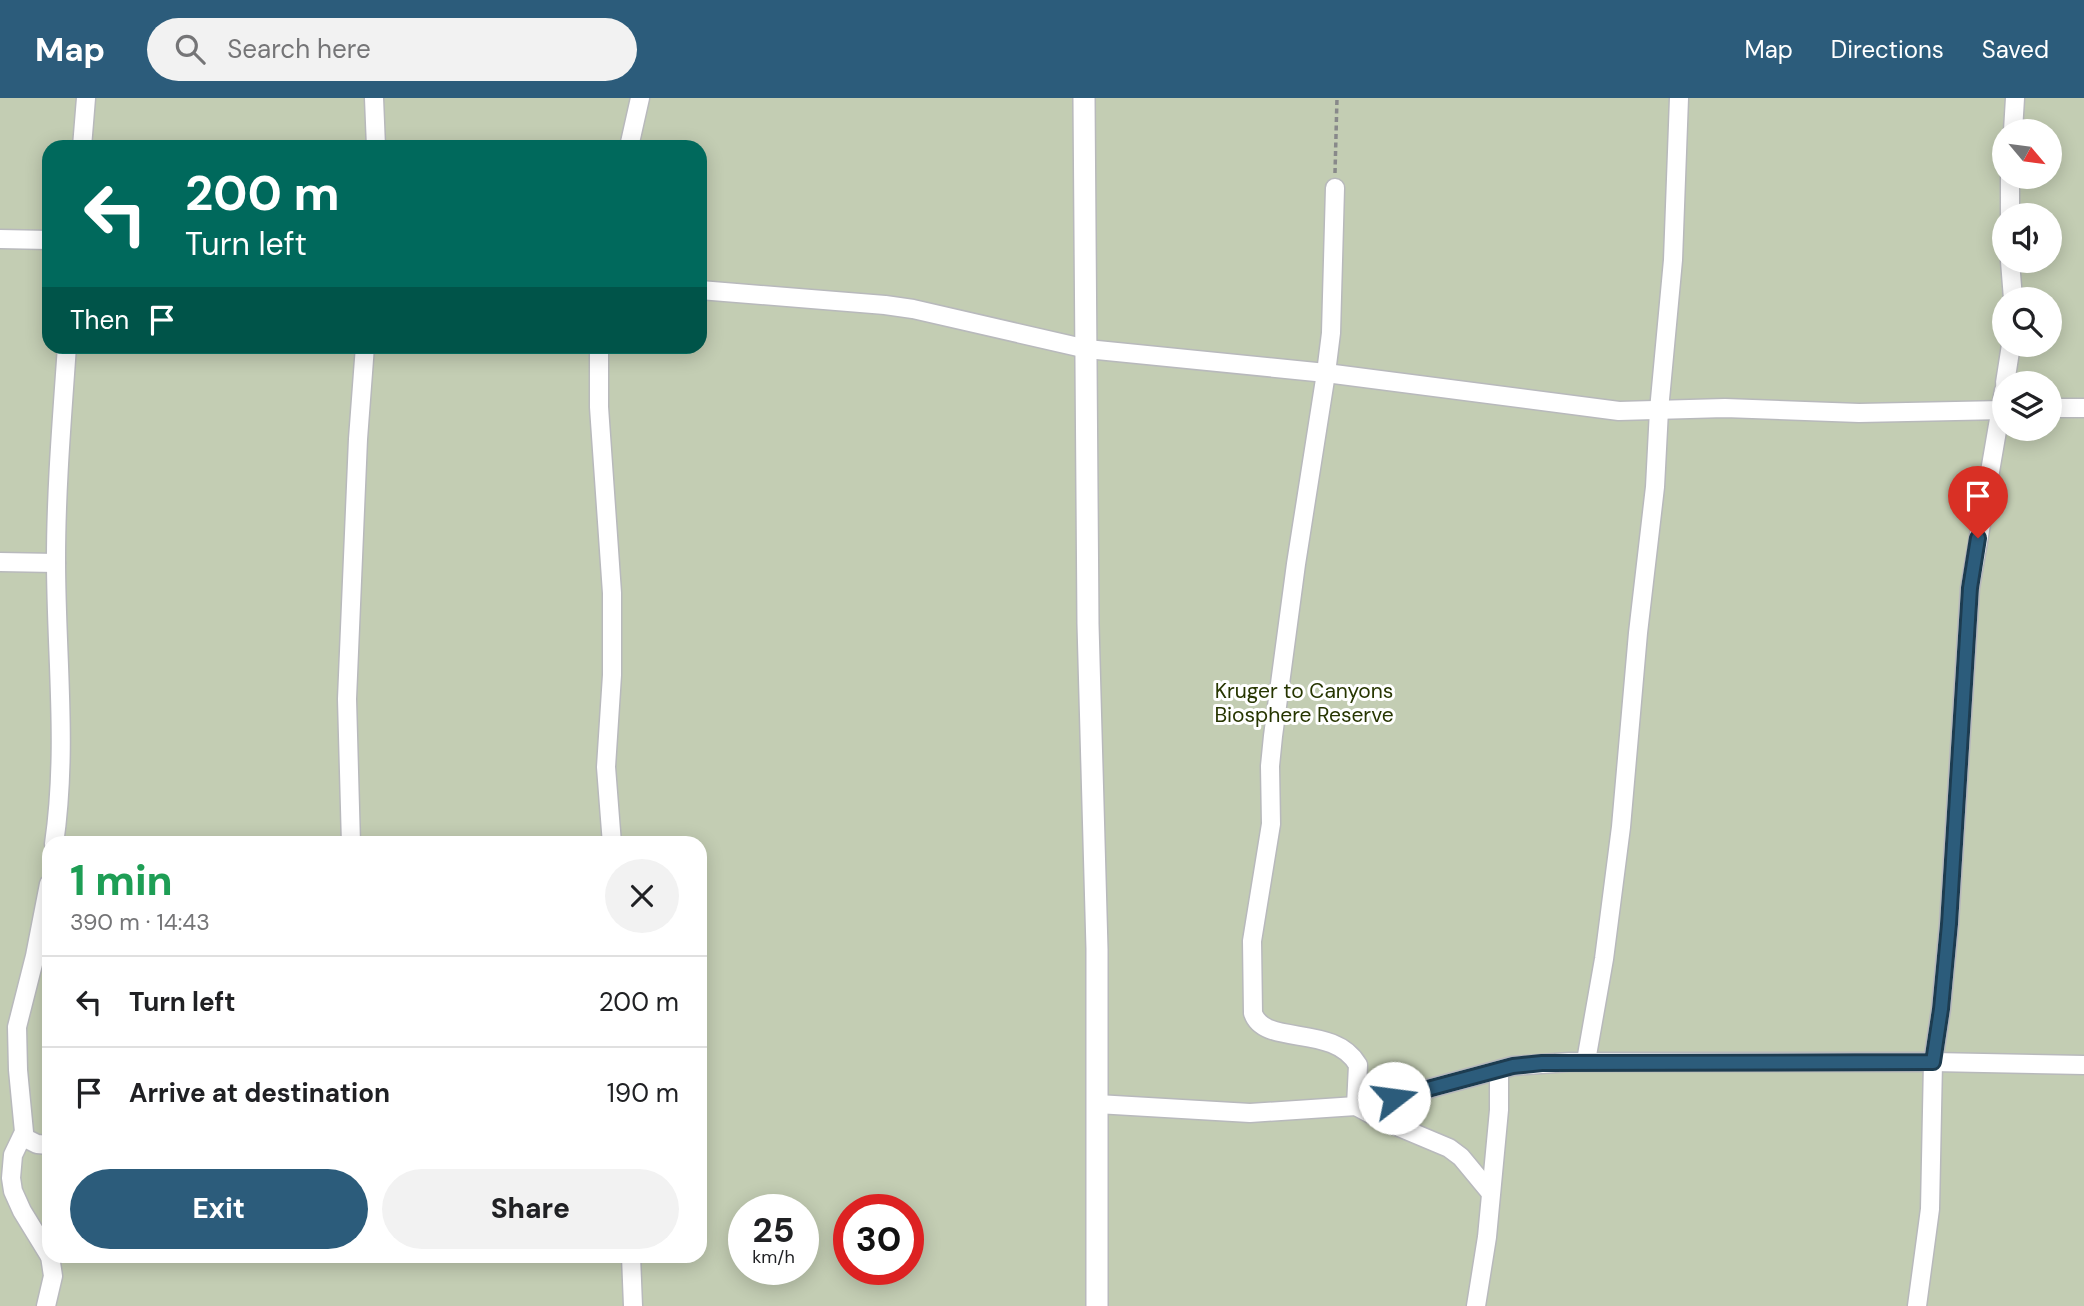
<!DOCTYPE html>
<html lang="en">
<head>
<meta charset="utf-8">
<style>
  :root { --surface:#fff; --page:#f2f2f2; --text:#202124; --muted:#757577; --line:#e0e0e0; --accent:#2c5c7b }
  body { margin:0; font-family:"DM Sans",sans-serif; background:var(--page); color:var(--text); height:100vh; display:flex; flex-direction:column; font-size:26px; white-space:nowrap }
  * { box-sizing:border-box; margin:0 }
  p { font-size:23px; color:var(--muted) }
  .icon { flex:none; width:38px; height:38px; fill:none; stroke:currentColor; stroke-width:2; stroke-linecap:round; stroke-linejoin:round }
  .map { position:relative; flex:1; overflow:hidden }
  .side { position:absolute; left:42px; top:738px; width:665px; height:427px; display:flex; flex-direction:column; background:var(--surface); border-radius:21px; box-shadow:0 4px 18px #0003 }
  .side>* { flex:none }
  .hud { position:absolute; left:42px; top:42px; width:665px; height:214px; border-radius:21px; box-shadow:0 4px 18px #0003; background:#00695c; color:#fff; overflow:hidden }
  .needle { width:46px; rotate:119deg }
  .fabs { position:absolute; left:1992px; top:21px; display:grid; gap:14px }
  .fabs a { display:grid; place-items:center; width:70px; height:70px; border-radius:50%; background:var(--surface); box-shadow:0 4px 18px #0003; font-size:35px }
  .speed { position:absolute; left:728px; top:1096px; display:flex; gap:14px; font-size:35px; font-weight:700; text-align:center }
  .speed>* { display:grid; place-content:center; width:91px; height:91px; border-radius:50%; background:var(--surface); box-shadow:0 4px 18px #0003; line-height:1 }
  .speed small { font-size:18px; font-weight:400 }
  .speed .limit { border:10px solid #d22; background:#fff; color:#111 }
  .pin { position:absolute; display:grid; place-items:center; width:60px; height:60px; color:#fff; margin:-72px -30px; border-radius:50% 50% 50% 0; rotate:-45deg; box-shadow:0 0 7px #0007 }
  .pin .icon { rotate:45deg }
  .me { position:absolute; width:77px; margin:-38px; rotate:75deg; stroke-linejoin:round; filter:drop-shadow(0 0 5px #0008) }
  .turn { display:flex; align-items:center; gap:24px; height:147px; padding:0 28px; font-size:32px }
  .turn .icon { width:91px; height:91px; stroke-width:2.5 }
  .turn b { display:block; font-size:49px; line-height:60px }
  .then { display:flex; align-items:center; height:66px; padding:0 28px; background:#0003; gap:14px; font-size:26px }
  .round { display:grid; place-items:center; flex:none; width:74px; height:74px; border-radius:37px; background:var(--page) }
  .overview { display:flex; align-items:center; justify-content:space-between; height:119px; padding:0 28px }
  h1 { font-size:42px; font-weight:800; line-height:52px; color:#1e9e55 }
  .action { display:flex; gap:14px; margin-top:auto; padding:14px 28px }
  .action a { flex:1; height:80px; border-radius:42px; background:var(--accent); color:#fff; font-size:28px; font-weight:800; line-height:80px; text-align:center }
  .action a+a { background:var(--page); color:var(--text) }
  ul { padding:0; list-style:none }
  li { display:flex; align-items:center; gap:21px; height:91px; padding:0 28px; border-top:2px solid var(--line) }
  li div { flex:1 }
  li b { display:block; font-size:26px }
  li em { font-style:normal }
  header { display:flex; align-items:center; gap:42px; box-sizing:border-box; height:98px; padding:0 35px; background:var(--accent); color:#fff }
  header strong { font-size:33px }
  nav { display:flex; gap:38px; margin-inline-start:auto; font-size:24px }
  .search { width:490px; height:63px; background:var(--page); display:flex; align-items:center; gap:18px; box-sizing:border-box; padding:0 24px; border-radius:38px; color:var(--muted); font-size:26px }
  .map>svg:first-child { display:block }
  .green { fill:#c3cdb3; fill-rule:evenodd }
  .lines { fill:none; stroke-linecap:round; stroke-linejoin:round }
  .minor-casing { stroke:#b8b9bc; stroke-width:21 }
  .tertiary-casing { stroke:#b8b9bc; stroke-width:24 }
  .path { stroke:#88898a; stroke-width:3.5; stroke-dasharray:5 3.5; stroke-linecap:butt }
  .minor { stroke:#fff; stroke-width:18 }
  .tertiary { stroke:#fff; stroke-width:21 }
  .route-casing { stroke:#1d3c50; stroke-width:18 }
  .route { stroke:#2c5c7b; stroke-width:12 }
  .labels { text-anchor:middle; stroke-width:6; stroke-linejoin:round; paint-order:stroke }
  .park-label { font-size:21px; fill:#273601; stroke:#fff }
</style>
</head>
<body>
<header>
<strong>Map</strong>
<div class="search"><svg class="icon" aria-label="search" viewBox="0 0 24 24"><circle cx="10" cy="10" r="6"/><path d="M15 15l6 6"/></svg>Search here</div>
<nav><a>Map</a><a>Directions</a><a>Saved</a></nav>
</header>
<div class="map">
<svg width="2084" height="1208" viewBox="0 0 2084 1208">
  <rect width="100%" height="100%" fill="#f1f2f4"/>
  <path class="green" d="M0,0H2084V1208H0ZM2004,33H2049V79H2004ZM49,49H700V248H49ZM2004,117H2049V163H2004ZM2004,201H2049V247H2004ZM2004,285H2049V331H2004ZM49,746H700V1158H49ZM744,1111H803V1171H744ZM849,1111H908V1171H849Z"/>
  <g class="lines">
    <defs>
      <g id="minor">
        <polyline points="374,0 376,49"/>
        <polyline points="2013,33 2015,0"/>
        <polyline points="82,49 86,0"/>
        <polyline points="629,49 640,0"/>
        <polyline points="2010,79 2010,117"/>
        <path d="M1335,90L1331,235L1326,275L1296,466L1273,638L1270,668L1271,726L1252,843L1253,915C1264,949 1334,925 1358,967L1356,1008L1380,1021L1449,1050L1461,1059L1490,1094"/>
        <polyline points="0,141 49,142"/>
        <polyline points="2010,163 2013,201"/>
        <polyline points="700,192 885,207 913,211 1087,251 1326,275 1619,313 1725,310 1859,315 2004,312"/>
        <polyline points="599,248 599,309 612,495 612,577 606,669 612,746"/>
        <polyline points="2005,285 2011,247"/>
        <polyline points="2049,310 2084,310"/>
        <polyline points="0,464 56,465"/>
        <path d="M54,746C68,649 56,559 56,462C56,391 62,320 67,248"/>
        <polyline points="351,746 347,601 358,341 365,248"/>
        <polyline points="49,786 35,858 17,929 18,972 24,1034 13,1057 11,1080 13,1093 22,1113 49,1157"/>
        <polyline points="1586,963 1604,861 1621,729 1638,535 1655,389 1659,312 1673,162 1679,0"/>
        <polyline points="1097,1006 1250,1015 1356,1008 1394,1000 1513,968 1569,964 1933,964 2084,967"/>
        <polyline points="23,1039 37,1046 49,1047"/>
        <polyline points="631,1158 633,1208"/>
        <polyline points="46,1208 53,1178 50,1158"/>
        <polyline points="1476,1208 1487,1139 1499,1012 1499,972"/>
        <polyline points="1917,1208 1930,1111 1933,964 1941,911 1949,826 1970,490 2004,292"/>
      </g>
      <polyline id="tertiary" points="1084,0 1088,526 1097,851 1097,1208"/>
    </defs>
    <use href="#minor" class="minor-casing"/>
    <use href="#tertiary" class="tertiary-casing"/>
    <polyline class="path" points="1335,75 1337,0"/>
    <use href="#minor" class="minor"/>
    <use href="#tertiary" class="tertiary"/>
  </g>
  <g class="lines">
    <defs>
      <polyline id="route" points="1394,1000 1513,968 1542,965 1933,964 1941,911 1949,826 1970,490 1978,440"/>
    </defs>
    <use href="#route" class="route-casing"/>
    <use href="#route" class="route"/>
  </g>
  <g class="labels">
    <g class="park-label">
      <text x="1304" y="600">Kruger to Canyons<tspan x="1304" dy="24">Biosphere Reserve</tspan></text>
    </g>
  </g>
</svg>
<div class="fabs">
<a><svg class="needle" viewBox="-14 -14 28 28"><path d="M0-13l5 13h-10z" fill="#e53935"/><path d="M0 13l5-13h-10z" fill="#757577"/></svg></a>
<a><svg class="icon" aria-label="sound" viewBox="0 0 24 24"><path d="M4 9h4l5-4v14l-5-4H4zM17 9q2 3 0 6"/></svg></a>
<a><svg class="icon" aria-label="search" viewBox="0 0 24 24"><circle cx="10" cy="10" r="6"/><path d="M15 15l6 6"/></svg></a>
<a><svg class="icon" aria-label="layers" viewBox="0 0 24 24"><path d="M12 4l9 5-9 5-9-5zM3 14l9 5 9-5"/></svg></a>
</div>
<div class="speed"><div>25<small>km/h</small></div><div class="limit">30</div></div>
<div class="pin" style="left:1978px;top:440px;background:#d93025"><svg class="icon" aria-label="arrive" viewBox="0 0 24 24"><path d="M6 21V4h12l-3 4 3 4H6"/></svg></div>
<svg class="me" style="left:1394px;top:1000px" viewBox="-20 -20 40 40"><circle r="19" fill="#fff"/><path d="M0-13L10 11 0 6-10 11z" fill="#2c5c7b"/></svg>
<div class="hud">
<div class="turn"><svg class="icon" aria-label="left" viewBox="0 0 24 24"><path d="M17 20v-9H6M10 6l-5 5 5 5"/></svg><div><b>200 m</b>Turn left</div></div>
<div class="then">Then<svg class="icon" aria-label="arrive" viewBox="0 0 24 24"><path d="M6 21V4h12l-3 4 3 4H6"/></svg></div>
</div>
<section class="side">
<div class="overview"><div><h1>1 min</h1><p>390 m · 14:43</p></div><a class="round"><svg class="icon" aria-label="close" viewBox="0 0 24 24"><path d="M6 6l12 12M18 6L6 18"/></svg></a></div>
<ul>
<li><svg class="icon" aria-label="left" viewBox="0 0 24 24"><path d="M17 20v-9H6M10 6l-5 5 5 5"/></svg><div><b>Turn left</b></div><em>200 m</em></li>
<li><svg class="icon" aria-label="arrive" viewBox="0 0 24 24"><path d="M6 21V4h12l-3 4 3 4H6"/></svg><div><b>Arrive at destination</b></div><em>190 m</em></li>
</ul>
<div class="action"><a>Exit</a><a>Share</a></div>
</section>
</div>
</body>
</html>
